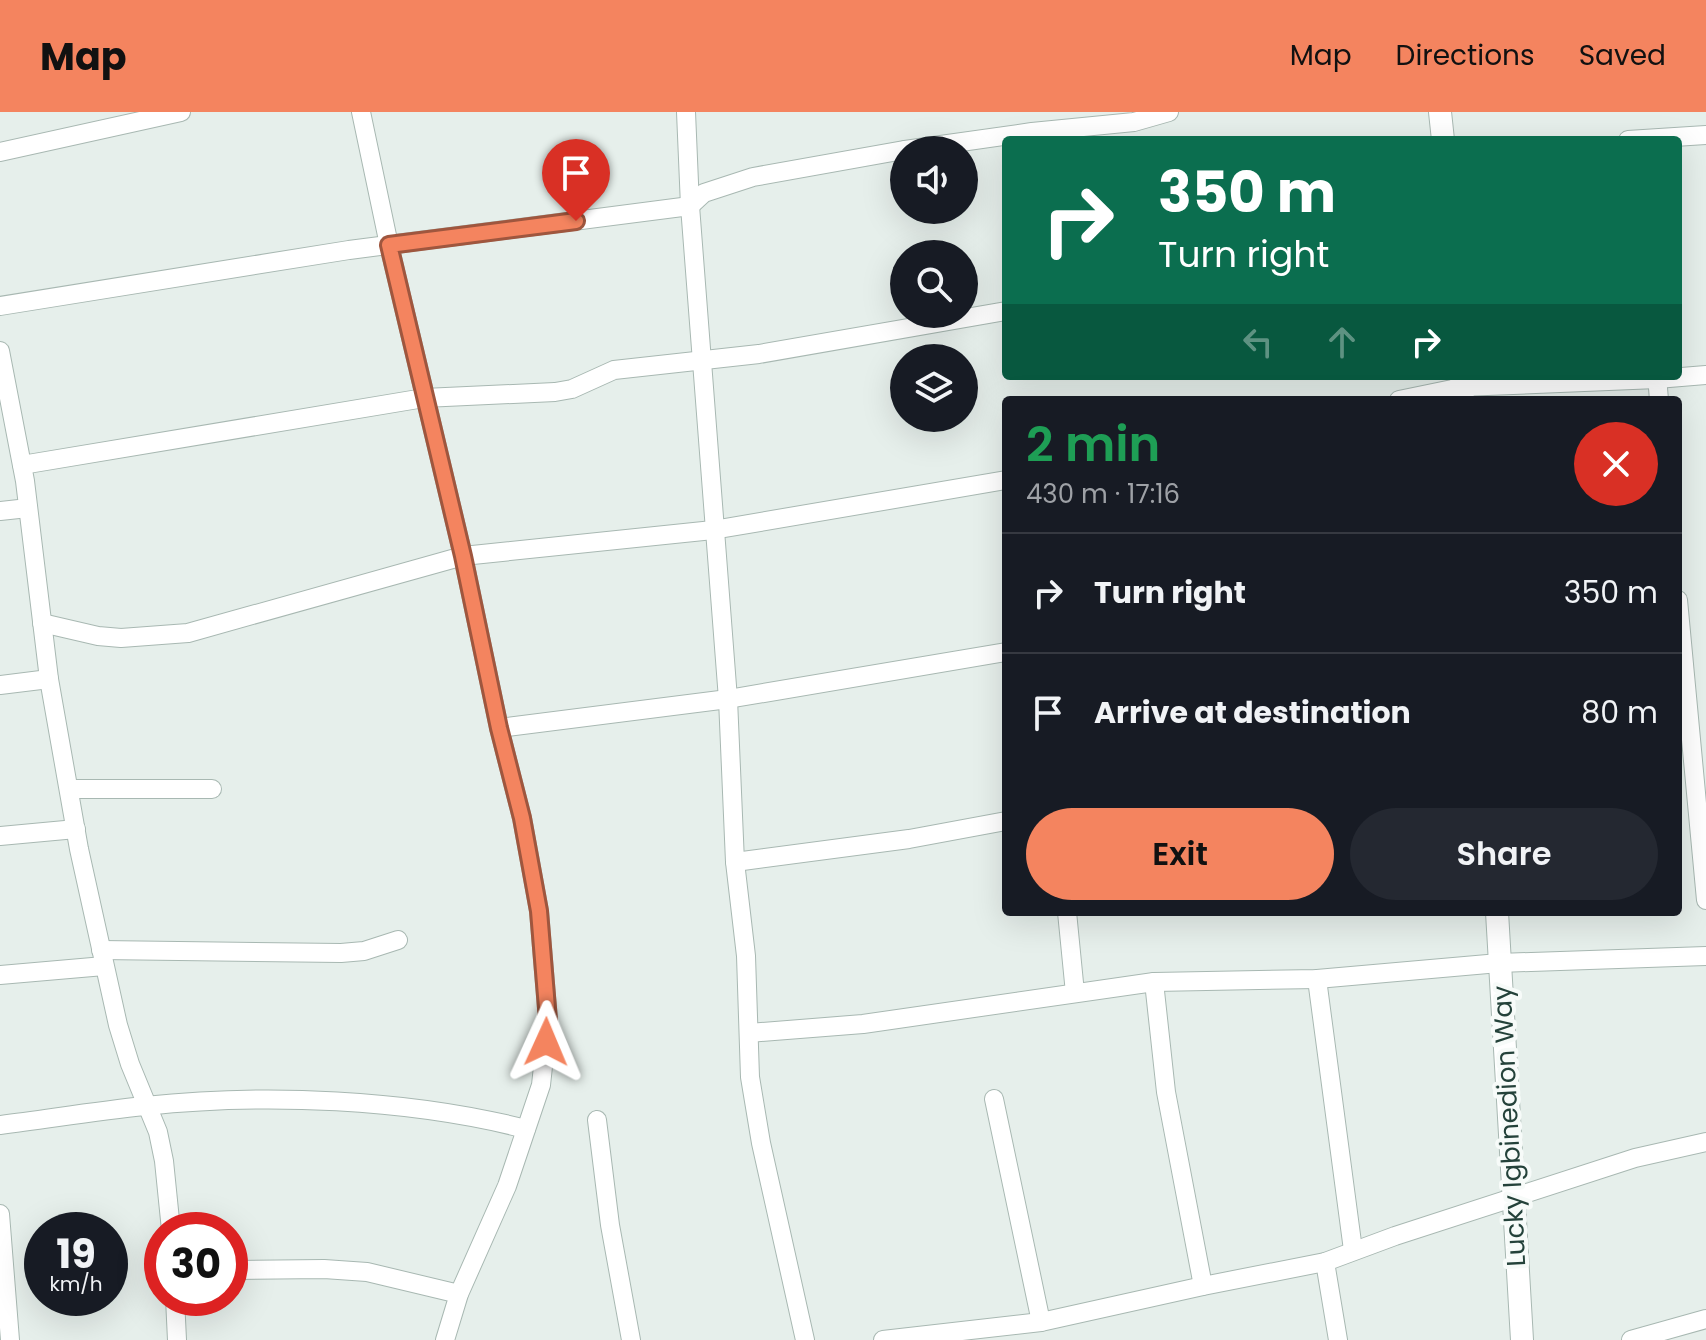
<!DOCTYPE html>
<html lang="en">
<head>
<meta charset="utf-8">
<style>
  :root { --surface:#171b24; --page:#242831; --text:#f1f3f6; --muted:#9ea1a6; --line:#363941; --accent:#f4845f }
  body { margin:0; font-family:Poppins,sans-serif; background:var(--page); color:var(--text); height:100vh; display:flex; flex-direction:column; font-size:30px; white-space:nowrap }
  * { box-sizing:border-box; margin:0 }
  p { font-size:26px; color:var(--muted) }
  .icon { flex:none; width:44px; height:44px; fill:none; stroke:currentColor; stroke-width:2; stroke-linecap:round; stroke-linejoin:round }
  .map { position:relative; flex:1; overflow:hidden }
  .details { position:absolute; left:1002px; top:284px; width:680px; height:520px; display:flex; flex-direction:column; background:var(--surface); border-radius:8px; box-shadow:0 8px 32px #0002 }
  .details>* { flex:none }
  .hud { position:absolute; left:1002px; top:24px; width:680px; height:244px; border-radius:8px; box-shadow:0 8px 32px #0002; background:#0b6e4f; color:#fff; overflow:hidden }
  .fabs { position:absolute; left:890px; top:24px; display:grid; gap:16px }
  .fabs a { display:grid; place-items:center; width:88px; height:88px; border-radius:50%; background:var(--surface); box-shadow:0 8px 32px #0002; font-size:40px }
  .speed { position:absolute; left:24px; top:1100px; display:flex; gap:16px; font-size:40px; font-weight:700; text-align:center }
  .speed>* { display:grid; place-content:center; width:104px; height:104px; border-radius:50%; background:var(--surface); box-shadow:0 8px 32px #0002; line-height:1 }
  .speed small { font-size:20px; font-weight:400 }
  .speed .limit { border:12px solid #d22; background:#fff; color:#111 }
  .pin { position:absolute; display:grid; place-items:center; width:68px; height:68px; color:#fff; margin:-82px -34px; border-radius:50% 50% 50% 0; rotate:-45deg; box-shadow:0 0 8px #0007 }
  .pin .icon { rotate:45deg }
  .me { position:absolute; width:88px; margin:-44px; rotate:1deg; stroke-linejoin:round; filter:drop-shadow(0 0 6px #0008) }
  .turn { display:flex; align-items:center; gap:28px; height:168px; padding:0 24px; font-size:36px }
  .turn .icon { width:104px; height:104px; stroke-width:2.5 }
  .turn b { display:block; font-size:56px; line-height:68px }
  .lanes { display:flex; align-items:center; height:76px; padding:0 24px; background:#0003; justify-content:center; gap:40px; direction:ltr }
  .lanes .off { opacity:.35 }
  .round { display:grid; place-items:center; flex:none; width:84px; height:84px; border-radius:42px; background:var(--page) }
  .overview { display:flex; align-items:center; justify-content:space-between; height:136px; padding:0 24px }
  h1 { font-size:48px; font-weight:600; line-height:60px; color:#1e9e55 }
  .primary-button { display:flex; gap:16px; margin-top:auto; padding:16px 24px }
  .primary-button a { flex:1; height:92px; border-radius:48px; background:var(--accent); color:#111; font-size:32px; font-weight:600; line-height:92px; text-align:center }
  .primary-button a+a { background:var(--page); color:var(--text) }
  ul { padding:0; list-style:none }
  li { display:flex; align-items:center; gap:24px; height:120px; padding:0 24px; border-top:2px solid var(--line) }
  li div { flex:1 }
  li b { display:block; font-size:30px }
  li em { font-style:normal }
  header { display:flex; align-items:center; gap:48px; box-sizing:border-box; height:112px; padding:0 40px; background:var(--accent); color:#111 }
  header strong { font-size:38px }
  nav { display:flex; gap:44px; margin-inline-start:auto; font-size:28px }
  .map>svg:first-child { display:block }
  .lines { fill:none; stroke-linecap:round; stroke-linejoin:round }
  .minor-casing { stroke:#a8b8b2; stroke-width:20 }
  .tertiary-casing { stroke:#a8b8b2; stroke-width:24 }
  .minor { stroke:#fff; stroke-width:18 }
  .tertiary { stroke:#fff; stroke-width:22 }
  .route-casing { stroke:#9f563e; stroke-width:20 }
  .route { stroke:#f4845f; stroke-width:14 }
  .labels { text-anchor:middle; stroke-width:8; stroke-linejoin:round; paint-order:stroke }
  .street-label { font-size:26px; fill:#24423a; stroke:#f7fbf9 }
</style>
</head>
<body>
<header>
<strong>Map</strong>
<nav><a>Map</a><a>Directions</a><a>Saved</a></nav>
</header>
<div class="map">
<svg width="1706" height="1228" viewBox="0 0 1706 1228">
  <rect width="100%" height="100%" fill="#e6efeb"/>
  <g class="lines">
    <defs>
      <g id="minor">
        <polyline points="361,0 389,133 463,444 499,616 522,706 539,799 548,908 541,973 507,1074 459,1182 445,1228"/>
        <polyline points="686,0 690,94 728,587 735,750 746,844 750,965 761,1031 805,1228"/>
        <polyline points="1628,28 1706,23"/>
        <polyline points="905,38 1032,20 1134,10 1169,0"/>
        <polyline points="0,40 181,0"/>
        <polyline points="0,194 349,138 690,94 704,81 753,65 904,38"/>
        <polyline points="0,239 25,369 49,567 79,737 118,913 130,952 158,1020 164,1049 171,1118"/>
        <polyline points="1657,264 1659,288"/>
        <polyline points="1399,288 1462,275 1657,267 1706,263"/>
        <polyline points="22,353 424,286 555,280 572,277 614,258 759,242 1006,199"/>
        <polyline points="0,399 28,396"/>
        <polyline points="1678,488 1706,788"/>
        <polyline points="42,511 98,524 121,526 188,521 463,444 713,418 1006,368"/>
        <polyline points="0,573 49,567"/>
        <polyline points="499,616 728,587 1006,540"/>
        <polyline points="69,677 212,677"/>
        <polyline points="0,724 76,717"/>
        <polyline points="735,750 909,727 1006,709"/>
        <polyline points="1067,800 1075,881"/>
        <polyline points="101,838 341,841 364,839 398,828"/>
        <polyline points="0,863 104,854"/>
        <polyline points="1317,867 1353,1138"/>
        <polyline points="1154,870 1166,980 1203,1174"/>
        <polyline points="749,921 863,912 1154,870 1317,867 1499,851 1706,844"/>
        <polyline points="994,987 1041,1210"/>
        <polyline points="597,1008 610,1113 631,1228"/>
        <path d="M0,1013C48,1007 96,999 145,994C266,981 408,987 526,1017"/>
        <polyline points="0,1102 10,1228"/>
        <polyline points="1325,1150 1338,1228"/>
        <polyline points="230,1158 324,1157 367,1160 459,1182"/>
        <polyline points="175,1186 177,1228"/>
        <polyline points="883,1228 1041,1210 1203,1174 1325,1150 1395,1124 1635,1046 1706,1030"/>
        <polyline points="1631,1228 1706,1207"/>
      </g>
      <g id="tertiary">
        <polyline points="1440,0 1443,28"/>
        <polyline points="1461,264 1463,288"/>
        <polyline points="1497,800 1522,1228"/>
      </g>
    </defs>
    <use href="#minor" class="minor-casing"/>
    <use href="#tertiary" class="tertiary-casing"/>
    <use href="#minor" class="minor"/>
    <use href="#tertiary" class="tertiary"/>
  </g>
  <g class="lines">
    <defs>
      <polyline id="route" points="546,930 548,908 539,799 522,706 499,616 463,444 389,133 576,109"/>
    </defs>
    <use href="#route" class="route-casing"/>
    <use href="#route" class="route"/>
  </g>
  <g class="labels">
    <g class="street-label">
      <text transform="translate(1509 1014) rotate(-93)" y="9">Lucky Igbinedion Way</text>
    </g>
  </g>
</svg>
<div class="fabs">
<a><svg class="icon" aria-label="sound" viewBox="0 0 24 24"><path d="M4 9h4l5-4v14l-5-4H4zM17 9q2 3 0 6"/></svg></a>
<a><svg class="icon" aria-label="search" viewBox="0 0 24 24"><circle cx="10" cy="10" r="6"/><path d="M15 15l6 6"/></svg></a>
<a><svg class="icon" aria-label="layers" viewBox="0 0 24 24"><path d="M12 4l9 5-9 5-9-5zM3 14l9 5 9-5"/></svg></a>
</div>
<div class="speed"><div>19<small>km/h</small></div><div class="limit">30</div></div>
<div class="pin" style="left:576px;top:109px;background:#d93025"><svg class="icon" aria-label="arrive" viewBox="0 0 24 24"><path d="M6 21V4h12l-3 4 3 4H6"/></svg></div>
<svg class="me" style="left:546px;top:930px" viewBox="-20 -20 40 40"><path d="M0-17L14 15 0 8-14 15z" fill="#f4845f" stroke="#fff" stroke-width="4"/></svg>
<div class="hud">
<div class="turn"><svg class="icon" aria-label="right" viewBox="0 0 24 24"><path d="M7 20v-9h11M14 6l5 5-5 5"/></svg><div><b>350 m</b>Turn right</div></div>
<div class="lanes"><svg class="icon off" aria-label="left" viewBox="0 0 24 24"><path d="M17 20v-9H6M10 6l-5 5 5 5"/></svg><svg class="icon off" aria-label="ahead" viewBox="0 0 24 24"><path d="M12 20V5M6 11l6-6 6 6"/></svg><svg class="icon" aria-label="right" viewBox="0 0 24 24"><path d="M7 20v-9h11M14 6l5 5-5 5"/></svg></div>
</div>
<section class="details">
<div class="overview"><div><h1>2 min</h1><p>430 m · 17:16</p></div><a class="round" style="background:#d93025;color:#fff"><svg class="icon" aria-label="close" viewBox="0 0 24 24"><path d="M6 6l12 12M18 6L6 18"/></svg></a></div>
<ul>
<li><svg class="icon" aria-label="right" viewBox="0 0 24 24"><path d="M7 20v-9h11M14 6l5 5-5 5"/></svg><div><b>Turn right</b></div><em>350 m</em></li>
<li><svg class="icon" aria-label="arrive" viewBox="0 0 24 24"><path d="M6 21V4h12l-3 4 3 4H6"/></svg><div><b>Arrive at destination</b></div><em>80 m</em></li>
</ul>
<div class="primary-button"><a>Exit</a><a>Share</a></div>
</section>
</div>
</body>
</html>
